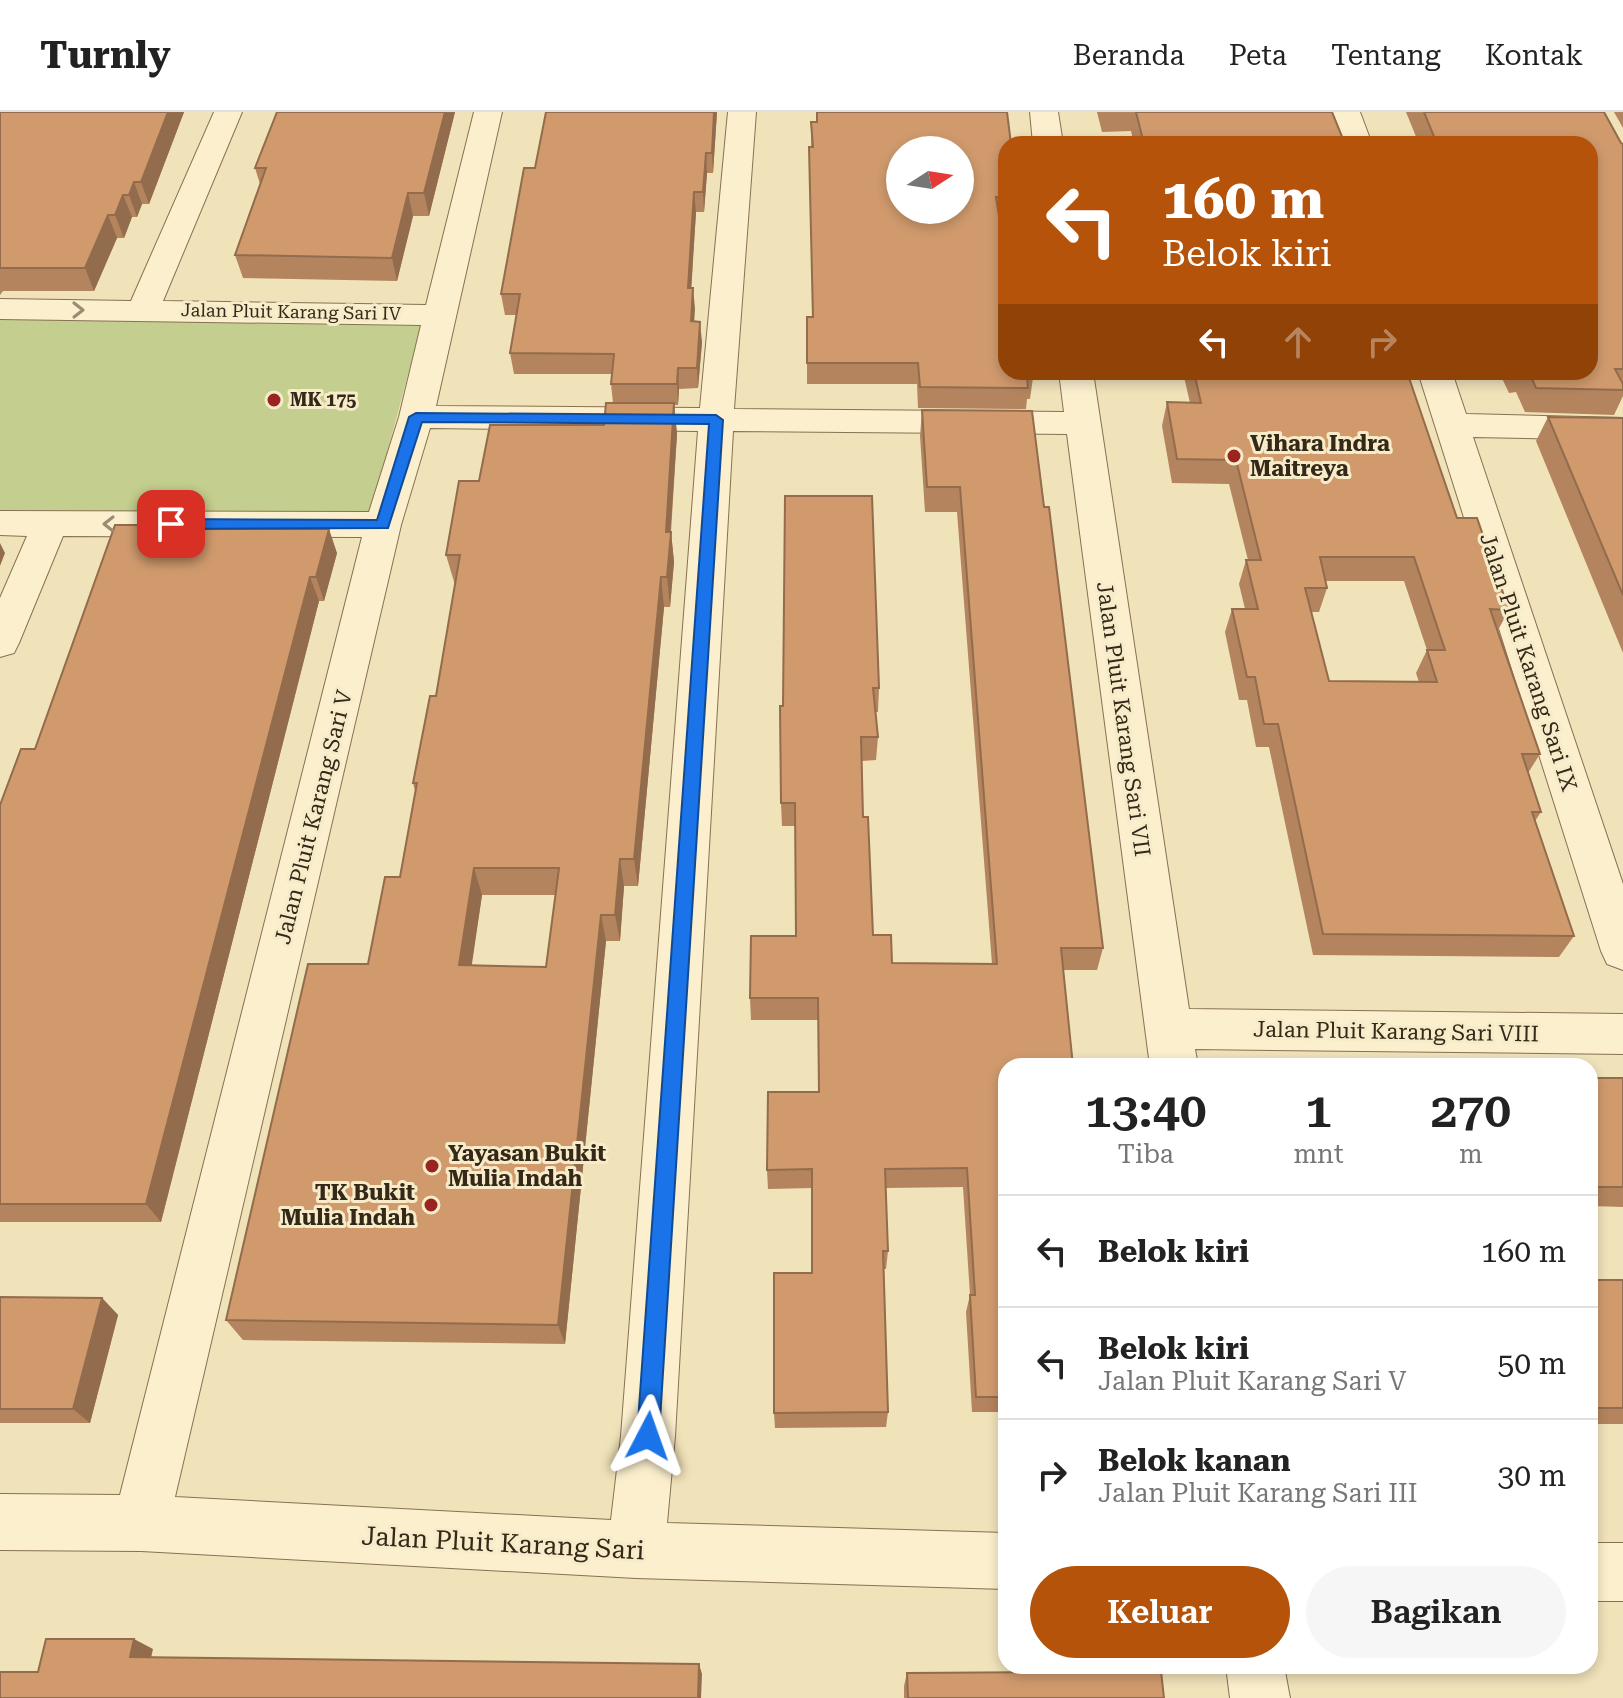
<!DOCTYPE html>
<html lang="id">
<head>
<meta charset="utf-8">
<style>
  :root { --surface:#fff; --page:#f6f6f6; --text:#222; --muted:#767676; --line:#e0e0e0; --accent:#b45309 }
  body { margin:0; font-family:"Roboto Serif",serif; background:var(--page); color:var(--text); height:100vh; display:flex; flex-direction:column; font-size:30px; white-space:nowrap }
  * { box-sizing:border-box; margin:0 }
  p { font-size:26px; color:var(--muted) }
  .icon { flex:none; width:44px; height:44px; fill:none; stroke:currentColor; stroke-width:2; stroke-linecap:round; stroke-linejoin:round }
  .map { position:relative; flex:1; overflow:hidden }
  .details { position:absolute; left:998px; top:946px; width:600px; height:616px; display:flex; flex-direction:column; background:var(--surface); border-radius:24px; box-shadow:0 4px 12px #0003 }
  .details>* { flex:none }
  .top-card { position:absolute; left:998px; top:24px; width:600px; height:244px; border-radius:24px; box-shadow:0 4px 12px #0003; background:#b45309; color:#fff; overflow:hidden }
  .needle { width:52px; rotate:78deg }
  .fabs { position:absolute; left:886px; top:24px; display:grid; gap:16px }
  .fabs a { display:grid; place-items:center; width:88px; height:88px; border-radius:50%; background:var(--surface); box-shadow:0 4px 12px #0003; font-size:40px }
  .pin { position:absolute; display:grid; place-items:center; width:68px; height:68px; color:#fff; margin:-34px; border-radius:16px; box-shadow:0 4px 12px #0006 }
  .me { position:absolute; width:88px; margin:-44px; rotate:4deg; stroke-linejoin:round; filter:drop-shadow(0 0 6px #0008) }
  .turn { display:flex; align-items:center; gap:28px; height:168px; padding:0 32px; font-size:36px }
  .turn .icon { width:104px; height:104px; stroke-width:2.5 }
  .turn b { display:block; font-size:56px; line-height:68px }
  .lanes { display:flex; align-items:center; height:76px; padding:0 32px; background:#0003; justify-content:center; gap:40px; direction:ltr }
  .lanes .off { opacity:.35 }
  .eta { display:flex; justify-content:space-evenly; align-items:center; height:136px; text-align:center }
  .eta b { font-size:48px; font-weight:600; line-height:56px }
  .button { display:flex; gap:16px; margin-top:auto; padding:16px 32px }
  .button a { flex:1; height:92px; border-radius:48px; background:var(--accent); color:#fff; font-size:32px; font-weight:600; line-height:92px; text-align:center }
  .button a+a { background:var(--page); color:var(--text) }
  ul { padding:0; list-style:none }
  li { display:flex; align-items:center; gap:24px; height:112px; padding:0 32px; border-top:2px solid var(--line) }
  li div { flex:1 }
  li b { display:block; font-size:30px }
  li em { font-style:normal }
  header { display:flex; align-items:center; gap:48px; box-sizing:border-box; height:112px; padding:0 40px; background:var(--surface); border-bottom:2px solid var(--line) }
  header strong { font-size:38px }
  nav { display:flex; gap:44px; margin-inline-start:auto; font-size:28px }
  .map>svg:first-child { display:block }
  .green { fill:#c4ce8e }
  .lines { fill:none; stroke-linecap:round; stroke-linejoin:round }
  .minor-casing { stroke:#877153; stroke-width:2 }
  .minor { fill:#fbefcd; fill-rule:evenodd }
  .wall { fill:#b3845e; fill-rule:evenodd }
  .shaded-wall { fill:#926c4c }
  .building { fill:#d09a6d; stroke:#926c4c; stroke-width:2; fill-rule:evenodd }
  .oneway { stroke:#988c73 }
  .route { fill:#1a73e8; stroke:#114b97; stroke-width:2 }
  .poi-dot { fill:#992420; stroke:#f7ecc9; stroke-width:3 }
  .labels { text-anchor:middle; stroke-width:6; stroke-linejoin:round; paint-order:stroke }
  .far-street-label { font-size:18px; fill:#352819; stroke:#f7ecc9 }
  .far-poi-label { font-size:18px; font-weight:bold; fill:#352819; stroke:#f7ecc9; text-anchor:start }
  .poi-label { font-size:22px; font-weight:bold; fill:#352819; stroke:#f7ecc9; text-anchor:start }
  .street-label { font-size:22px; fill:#352819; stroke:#f7ecc9 }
  .near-street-label { font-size:26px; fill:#352819; stroke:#f7ecc9 }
</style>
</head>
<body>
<header>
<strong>Turnly</strong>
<nav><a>Beranda</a><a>Peta</a><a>Tentang</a><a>Kontak</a></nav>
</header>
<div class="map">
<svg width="1623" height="1586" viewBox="0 0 1623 1586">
  <rect width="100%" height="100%" fill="#f0e2b9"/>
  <polygon class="green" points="0,207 421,214 371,401 0,398"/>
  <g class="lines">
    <defs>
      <g id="minor">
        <path d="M214,0H242L163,189L426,193L474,0H502L436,294L700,296L728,0H756L734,297L1064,300L1059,260H1093L1189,897L1623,902V942L1195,937L1198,954H1150L1067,322L733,319L675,1324L667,1411L1006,1421V1477L636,1466L141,1439L0,1438V1382L120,1383L362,425L63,424L19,531L14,541L0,545V486L27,424L0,423V399L369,400L399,305L421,213L0,207V187L131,189ZM430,316L698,319L621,1324L611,1408L175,1385L401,413Z"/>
        <polygon points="1030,0 1058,0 1063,32 1033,32"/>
        <polygon points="1332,0 1360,0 1372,32 1342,32"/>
        <polygon points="1418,260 1452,260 1466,302 1623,306 1623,328 1473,325 1623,772 1623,858 1607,852 1601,839"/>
        <rect x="1590" y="1431" width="33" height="58"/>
        <polygon points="1226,1554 1284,1554 1290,1586 1230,1586"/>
      </g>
    </defs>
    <use href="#minor" class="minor-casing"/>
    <use href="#minor" class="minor"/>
  </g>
  <g class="wall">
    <polygon points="0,0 184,0 149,92 142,92 137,105 132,105 124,126 117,126 94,179 3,179 0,183"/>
    <polygon points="277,0 455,0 429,104 413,104 397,169 243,166 235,143 260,72 255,56"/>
    <path d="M546,0H717L713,61H707L704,100H696L691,176H693L694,209L702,230L698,276L679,277L678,293H674L677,322L671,420L674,450L670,495H664L638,774H624L620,829H606L565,1232L243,1228L226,1208L368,852L400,765L415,679L413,671L436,584L455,473L446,443L479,369L604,313L613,291L611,272L612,262H514L510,241L517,203H505L501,182L535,56ZM482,783H556L546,855L471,854Z"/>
    <polygon points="816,0 1007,0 1006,106 1000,106 1006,260 1033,266 1030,287 1027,287 1026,297 918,296 917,272 807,272 807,205 812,205 811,10 816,10"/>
    <polygon points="1097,0 1332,0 1345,32 1134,32 1131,19 1102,20"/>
    <polygon points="1406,0 1604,0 1621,31 1623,32 1623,284 1614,303 1525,300 1516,280 1509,281 1499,260 1590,260 1590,32 1419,32"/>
    <polygon points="1614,0 1623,0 1623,16"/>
    <path d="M1183,260H1407L1457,406L1509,498L1497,520L1540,642L1528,661L1541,700L1535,709L1574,824L1559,845L1313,843L1269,635H1256L1247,588H1239L1225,520L1232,497H1245L1239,472L1246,448H1248L1229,372L1172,371L1162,314L1167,290L1190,291ZM1326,469H1404L1427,538L1416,561L1419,570L1329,569L1311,500H1319L1327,476Z"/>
    <polygon points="922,298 1032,299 1103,836 1097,858 1063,858 1006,954 1006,1300 972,1300 966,1200 970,1183 963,1075 886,1076 888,1139 886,1157 884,1157 888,1300 886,1315 775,1316 774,1301 812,1161 812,1076 768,1077 767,1058 819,980 818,908 751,908 750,886 796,824 795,714 782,714 781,691 783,594 785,384 879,576 878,600 876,600 878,625 876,648 862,649 863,705 873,823 892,851 992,852 957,400 925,400 920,324"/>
    <polygon points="1548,305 1623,306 1623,541 1536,329"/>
    <polygon points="189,417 337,441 324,489 319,489 161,1110 0,1110 0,693 35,637"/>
    <polygon points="1590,966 1623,966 1623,1095 1590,1094"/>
    <rect x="1590" y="1168" width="33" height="144"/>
    <polygon points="0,1185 102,1186 118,1203 90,1311 0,1311"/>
    <polygon points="907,1561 1164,1586 904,1586 904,1574"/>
  </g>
  <g class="shaded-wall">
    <polygon points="168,0 184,0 149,92 141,70"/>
    <polygon points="445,0 455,0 429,104 424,81"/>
    <polygon points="714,0 717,0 713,61 712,41"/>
    <polygon points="706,41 707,61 704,100 703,80"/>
    <polygon points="134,70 142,92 137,105 129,83"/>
    <polygon points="694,80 696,100 690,197 688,176"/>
    <polygon points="408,81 413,104 397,169 392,146"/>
    <polygon points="123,83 132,105 124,126 115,103"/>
    <polygon points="108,103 117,126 94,179 85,156"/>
    <polygon points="693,176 695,197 693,230 691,209"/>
    <polygon points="700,210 702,230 698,276 697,256"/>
    <polygon points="678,256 679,277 678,293 677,272"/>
    <polygon points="674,291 677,322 670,426 671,420 674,450 670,495 667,465 666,420"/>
    <polygon points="329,417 337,441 324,489 316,465"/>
    <polygon points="0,431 5,441 0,454"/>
    <polygon points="310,465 319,489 161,1110 146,1092"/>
    <polygon points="661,465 664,495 638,774 634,747"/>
    <polygon points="620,747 624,774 620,829 615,803"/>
    <polygon points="474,756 482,783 468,879 459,853"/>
    <polygon points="601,803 606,829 565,1232 558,1213"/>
    <polygon points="102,1186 118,1203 90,1311 73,1297"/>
    <polygon points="134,1527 153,1537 149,1555 130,1545"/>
    <polygon points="699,1552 702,1562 701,1586 698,1586"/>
  </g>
  <g class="building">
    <polygon points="0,0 168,0 141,70 134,70 129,83 123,83 115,103 108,103 85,156 0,156"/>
    <polygon points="277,0 445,0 424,81 408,81 392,146 235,143 266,56 255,56"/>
    <polygon points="546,0 714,0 712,41 706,41 703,80 694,80 688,176 693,176 691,209 700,210 697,256 678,256 677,272 611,272 614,242 510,241 520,182 501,182 524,56 535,56"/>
    <path d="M817,0H1007L1011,32H1006V44H1004L1006,63V85H996L1006,149V260H1032L1033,266H1027L1028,276L920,275L918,251H807V205H813L809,35H813L811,10H817ZM900,38H960V98H900Z"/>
    <polygon points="1136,0 1332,0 1345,32 1144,32"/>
    <polygon points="1424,0 1604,0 1621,31 1623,32 1623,257 1615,257 1623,272 1623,278 1536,276 1529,260 1590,260 1590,32 1437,32"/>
    <path d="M1194,260H1407L1457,406H1477L1509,498L1490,497L1540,642H1522L1541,700H1532L1574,824L1323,822L1278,612H1264L1255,565H1247L1232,497H1258L1246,448H1261L1236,348L1177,347L1167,290L1201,291ZM1320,445H1414L1445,538H1427L1437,570L1329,569L1305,476H1327Z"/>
    <path d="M606,291H674L666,420H671L667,465H661L634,747H620L615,803H601L558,1213L226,1208L308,852H368L385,765H400L417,671H413L430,584H436L460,443H446L459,369H479L490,313H604ZM474,756H559L546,855L459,853Z"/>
    <polygon points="922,298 1032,299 1044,395 1049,395 1103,836 1061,836 1073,954 1006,954 1006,1285 976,1285 970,1183 975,1183 967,1056 885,1057 888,1139 883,1139 888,1300 774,1301 774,1161 812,1161 812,1057 767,1058 768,980 819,980 818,886 750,886 751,824 796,824 795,691 781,691 780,594 783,594 785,384 872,384 879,576 873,576 878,625 861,625 863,705 868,705 873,823 891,823 892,851 997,852 960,375 927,375"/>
    <polygon points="1548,305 1623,306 1623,483"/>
    <polygon points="115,413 187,413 185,417 329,417 316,465 310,465 146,1092 0,1092 0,693 21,637 35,637"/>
    <rect x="1590" y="966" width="33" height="109"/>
    <rect x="1590" y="1168" width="33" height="128"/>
    <polygon points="0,1185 102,1186 73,1297 0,1297"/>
    <polygon points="46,1527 134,1527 130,1545 699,1552 698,1586 0,1586 0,1560 38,1560"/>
    <polygon points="1161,1559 1164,1586 908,1586 907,1561"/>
  </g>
  <defs><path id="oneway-chevron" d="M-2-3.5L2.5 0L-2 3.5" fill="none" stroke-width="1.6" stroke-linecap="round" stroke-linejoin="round" transform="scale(2)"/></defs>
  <g class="oneway">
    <use href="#oneway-chevron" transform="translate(78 198)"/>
    <use href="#oneway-chevron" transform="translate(109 412) rotate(-180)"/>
  </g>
  <polygon class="route" points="416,301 716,303 723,308 659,1324 656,1332 648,1335 640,1332 637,1324 709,312 422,310 388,416 171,417 164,412 171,407 377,408 409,305"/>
  <g class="poi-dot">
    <circle cx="274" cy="288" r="8"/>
    <circle cx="1234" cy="344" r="8"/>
    <circle cx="432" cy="1054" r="8"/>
    <circle cx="431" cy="1093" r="8"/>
  </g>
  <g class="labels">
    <g class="far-street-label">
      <text transform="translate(291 200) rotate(1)" y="6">Jalan Pluit Karang Sari IV</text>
    </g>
    <g class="far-poi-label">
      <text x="290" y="294">MK 175</text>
    </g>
    <g class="poi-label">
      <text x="1250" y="339">Vihara Indra<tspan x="1250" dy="25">Maitreya</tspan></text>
      <text x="448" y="1049">Yayasan Bukit<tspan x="448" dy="25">Mulia Indah</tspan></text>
      <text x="415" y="1088" text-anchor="end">TK Bukit<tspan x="415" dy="25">Mulia Indah</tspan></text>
    </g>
    <g class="street-label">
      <text transform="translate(1529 550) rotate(72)" y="8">Jalan Pluit Karang Sari IX</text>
      <text transform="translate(1124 607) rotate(82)" y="8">Jalan Pluit Karang Sari VII</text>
      <text transform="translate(313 705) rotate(-76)" y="8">Jalan Pluit Karang Sari V</text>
      <text transform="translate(1396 919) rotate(1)" y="8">Jalan Pluit Karang Sari VIII</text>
    </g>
    <g class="near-street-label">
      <text transform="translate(503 1431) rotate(3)" y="9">Jalan Pluit Karang Sari</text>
    </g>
  </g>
</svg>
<div class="fabs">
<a><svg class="needle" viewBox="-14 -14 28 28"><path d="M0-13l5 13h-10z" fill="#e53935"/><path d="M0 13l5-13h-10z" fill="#767676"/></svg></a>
</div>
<div class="pin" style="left:171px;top:412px;background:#d93025"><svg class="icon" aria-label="arrive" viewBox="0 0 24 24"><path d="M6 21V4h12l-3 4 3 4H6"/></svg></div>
<svg class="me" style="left:648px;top:1324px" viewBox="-20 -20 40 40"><path d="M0-17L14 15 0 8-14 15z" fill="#1a73e8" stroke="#fff" stroke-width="4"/></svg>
<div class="top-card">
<div class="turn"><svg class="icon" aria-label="left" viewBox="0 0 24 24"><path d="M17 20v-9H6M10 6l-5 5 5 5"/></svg><div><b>160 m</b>Belok kiri</div></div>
<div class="lanes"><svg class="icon" aria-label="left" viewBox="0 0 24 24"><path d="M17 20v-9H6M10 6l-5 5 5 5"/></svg><svg class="icon off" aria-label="ahead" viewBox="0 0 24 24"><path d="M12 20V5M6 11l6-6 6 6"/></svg><svg class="icon off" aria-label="right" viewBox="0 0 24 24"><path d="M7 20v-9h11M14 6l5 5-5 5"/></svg></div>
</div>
<section class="details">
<div class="eta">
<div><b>13:40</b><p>Tiba</p></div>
<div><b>1</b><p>mnt</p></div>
<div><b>270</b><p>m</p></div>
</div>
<ul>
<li><svg class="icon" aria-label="left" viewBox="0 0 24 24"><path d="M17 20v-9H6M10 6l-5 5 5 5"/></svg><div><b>Belok kiri</b></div><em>160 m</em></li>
<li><svg class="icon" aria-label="left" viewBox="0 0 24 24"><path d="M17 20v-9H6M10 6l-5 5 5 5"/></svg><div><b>Belok kiri</b><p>Jalan Pluit Karang Sari V</p></div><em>50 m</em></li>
<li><svg class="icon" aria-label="right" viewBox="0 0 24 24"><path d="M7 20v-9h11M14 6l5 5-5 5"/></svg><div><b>Belok kanan</b><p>Jalan Pluit Karang Sari III</p></div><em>30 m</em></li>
</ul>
<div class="button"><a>Keluar</a><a>Bagikan</a></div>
</section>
</div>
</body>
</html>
